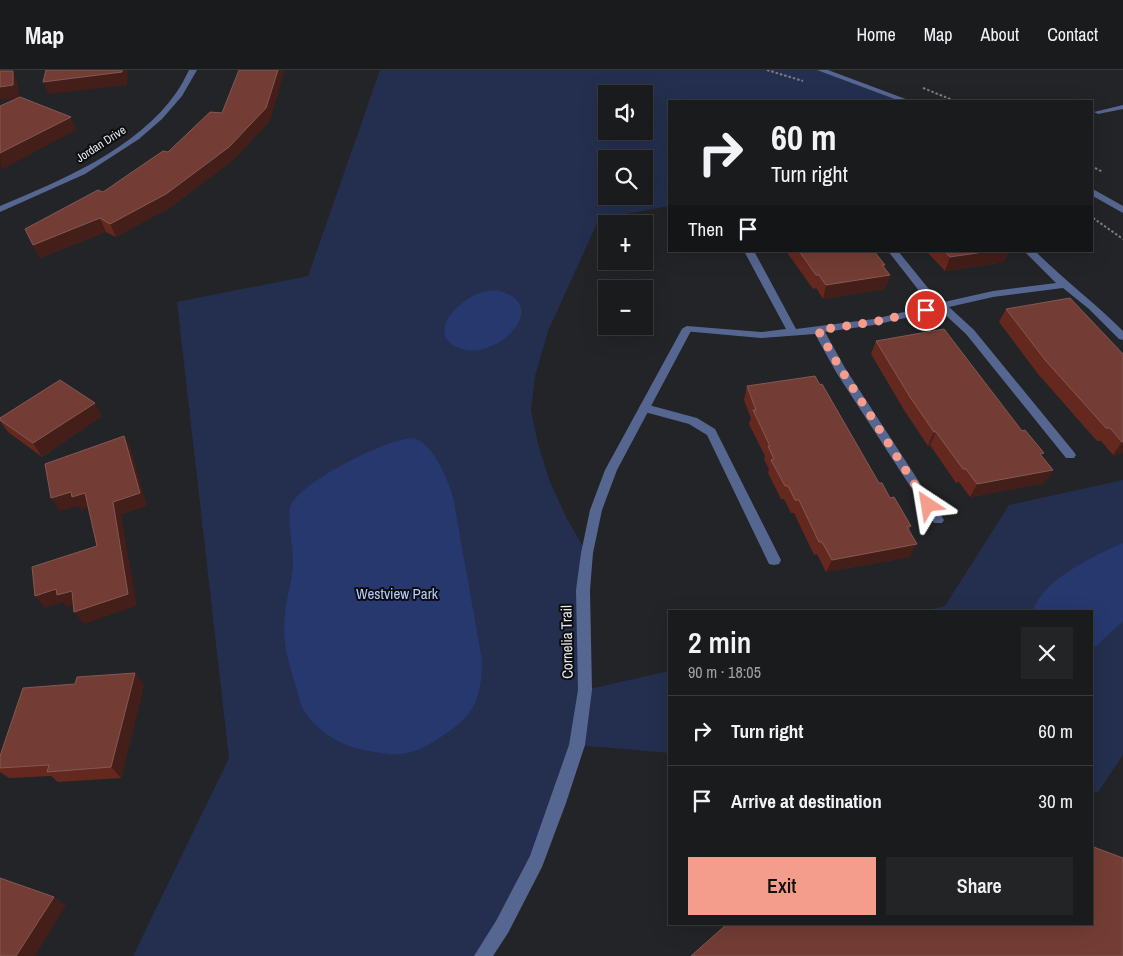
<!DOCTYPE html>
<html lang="en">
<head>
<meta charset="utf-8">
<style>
  :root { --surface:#1a1b1d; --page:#232426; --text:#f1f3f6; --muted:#9fa1a4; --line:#38393b; --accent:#f49d8c }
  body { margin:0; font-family:"Archivo Narrow",sans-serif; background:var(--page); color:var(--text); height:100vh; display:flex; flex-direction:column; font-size:19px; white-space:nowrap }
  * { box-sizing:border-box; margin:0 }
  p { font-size:16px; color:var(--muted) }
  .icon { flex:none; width:28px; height:28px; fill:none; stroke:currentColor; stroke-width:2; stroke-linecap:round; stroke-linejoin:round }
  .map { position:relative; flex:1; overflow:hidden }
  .drawer { position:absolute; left:668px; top:540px; width:425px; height:315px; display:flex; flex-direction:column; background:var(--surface); border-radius:0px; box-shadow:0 5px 20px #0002,0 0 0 1px var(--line) }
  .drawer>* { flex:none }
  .top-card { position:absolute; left:668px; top:30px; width:425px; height:152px; border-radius:0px; box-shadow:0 5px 20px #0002,0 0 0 1px var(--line); background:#1a1b1d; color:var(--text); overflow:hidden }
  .fabs { position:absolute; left:598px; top:15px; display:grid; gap:10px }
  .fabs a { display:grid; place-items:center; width:55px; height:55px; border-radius:0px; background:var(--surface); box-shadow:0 5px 20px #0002,0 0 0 1px var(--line); font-size:25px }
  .pin { position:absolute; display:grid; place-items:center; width:42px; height:42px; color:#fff; margin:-21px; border:2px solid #fff; border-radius:50%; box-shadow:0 1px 5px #0007 }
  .me { position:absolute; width:55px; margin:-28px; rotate:327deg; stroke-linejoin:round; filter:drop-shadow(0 0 4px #0008) }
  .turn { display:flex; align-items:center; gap:18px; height:105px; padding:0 20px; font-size:22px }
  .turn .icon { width:65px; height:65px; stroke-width:2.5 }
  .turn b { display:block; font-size:35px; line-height:42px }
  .then { display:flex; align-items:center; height:48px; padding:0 20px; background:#0003; gap:10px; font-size:19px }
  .round { display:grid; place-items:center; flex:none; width:52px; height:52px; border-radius:0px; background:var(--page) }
  .head { display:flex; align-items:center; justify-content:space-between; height:85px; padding:0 20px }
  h1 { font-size:30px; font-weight:600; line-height:38px }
  .action { display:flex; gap:10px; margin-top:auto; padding:10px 20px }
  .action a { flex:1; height:58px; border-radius:0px; background:var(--accent); color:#111; font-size:20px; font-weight:600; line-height:58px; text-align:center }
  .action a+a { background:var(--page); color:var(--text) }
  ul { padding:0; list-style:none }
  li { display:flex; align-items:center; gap:15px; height:70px; padding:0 20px; border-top:1px solid var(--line) }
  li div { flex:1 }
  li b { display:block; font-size:19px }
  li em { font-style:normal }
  header { display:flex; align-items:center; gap:30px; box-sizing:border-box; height:70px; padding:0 25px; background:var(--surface); border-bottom:1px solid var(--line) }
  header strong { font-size:24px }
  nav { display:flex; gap:28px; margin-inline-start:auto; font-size:18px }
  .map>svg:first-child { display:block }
  .green { fill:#242f4f; fill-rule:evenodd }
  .water { fill:#26386e }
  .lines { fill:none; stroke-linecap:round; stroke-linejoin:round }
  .path { stroke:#7c7e81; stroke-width:2; stroke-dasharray:2.5 2; stroke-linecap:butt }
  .service { fill:#556690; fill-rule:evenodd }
  .minor { fill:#556690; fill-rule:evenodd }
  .tertiary { fill:#556690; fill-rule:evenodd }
  .wall { fill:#65281f }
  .shaded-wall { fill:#441e19 }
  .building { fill:#733d35; stroke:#855852 }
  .route { stroke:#f49d8c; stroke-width:9; stroke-dasharray:0 16.2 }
  .labels { text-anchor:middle; stroke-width:4; stroke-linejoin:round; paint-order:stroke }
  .far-street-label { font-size:12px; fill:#e7e8eb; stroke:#0c0d0f }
  .park-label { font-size:15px; fill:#b6cbff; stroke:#0c0d0f }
  .street-label { font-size:15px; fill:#e7e8eb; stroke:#0c0d0f }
</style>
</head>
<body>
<header>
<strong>Map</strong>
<nav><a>Home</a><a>Map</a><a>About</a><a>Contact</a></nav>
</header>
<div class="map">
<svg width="1123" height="886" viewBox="0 0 1123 886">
  <rect width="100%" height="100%" fill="#222427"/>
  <g class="green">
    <path d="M380,0H821L907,31H669V136L599,149L548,261L535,306L531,341L538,374L550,412L567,449L587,483L585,620L669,601V683L577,675L558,733L483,886H133L229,688L177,232L308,206ZM606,24H644V61H606ZM606,89H644V126H606Z"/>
    <polygon points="1123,410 1123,685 1098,722 1091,721 1091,541 924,541 945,536 1009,435"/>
  </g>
  <g class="water">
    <path d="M496,220C556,234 495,293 459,278C428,265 453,237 471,227C479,222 487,221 496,220Z"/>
    <path d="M412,368C432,370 448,410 453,427L482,590C482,632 472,648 436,670C406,688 398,686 364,680C339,675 317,661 303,639C299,631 297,619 294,610C287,589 282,566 285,543C287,526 292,511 293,494C294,479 286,446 291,435C304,410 385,370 412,368Z"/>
    <path d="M1123,473V551L1096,576L1091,578V541H1033C1043,509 1094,486 1123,473Z"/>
  </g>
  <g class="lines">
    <g class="path">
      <polyline points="767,0 803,11"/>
      <polyline points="923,18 955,31"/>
      <polyline points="1091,96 1103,102"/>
      <polyline points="1093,148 1123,169"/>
    </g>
    <g class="service">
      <polygon points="1123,35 1123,39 1098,44 1094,42"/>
      <path d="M744,181H754L796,259L874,249L934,235L920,222L888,181H898L928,218L944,232L993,221L1056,213L1024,181H1035C1063,209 1095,233 1123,261V270L1119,269L1089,239L1063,218L993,227L949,237L974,260L1074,382L1076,385L1074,388H1066L966,264L940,240L874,255L825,262L845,298L944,450L942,453H934L836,302L815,264L761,268L683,261L682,259L687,256L761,262L786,259Z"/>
      <polygon points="645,334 697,348 715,359 781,490 779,494 774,495 769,494 707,365 689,354 641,341 639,338 641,335"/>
    </g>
    <g class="minor">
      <path d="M189,0H197L182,26L162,49L139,69L85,104L0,142V136C60,111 137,79 176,23C181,16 185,8 189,0Z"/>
      <polygon points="687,256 692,259 617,400 602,440 593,483 590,520 592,620 585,675 566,733 542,797 508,863 493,886 474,886 496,851 530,786 569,675 578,620 576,520 581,483 590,440 605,400 682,259"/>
    </g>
    <g class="tertiary">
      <polygon points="817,0 828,0 911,31 900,31"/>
      <polygon points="1091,118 1123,136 1123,143 1091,125"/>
    </g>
  </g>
  <g class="wall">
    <polygon points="270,51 233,90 171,137 116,167 106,162 40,188 33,175 103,122 168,82"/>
    <polygon points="786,181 874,181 885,195 884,197 890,205 885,219 823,229 816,218 813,219"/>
    <polygon points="926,181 1009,181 1004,192 945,201"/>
    <polygon points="1006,239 1123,284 1123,383 1113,385 1101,371 1097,371 1038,304 999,252"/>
    <polygon points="876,271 1042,386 1053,400 1044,413 970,427 959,412 956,413 930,375 928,376 904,340 871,284"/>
    <polygon points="747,316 879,413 911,456 909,460 910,487 826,502 817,484 814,485 794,443 791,443 784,429 781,429 768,403 769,399 764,389 765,386 749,354 751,348 744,330"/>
    <polygon points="102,346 42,387 8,362 0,351 0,348"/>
    <polygon points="144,615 121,708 58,712 51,706 9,708 0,702 0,686"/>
  </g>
  <g class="shaded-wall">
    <polygon points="122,0 128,0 127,15 49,24 43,12"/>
    <polygon points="278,0 285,0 270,51 233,90 171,137 116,167 110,154"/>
    <polygon points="13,1 18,14 19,28 0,30 0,17"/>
    <polygon points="71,47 76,60 1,100 0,83"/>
    <polygon points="100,148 106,162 40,188 33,175"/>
    <polygon points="990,181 1009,181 1004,192 945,201 950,187"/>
    <polygon points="890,205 885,219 823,229 826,215"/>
    <polygon points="95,333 102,346 42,387 33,373"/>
    <polygon points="934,362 936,362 930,375 928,376"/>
    <polygon points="124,366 131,379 147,436 121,445 137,536 84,554 74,542 113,432"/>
    <polygon points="1122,372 1123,372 1123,383 1113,385"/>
    <polygon points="1053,400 1044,413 970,427 977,414"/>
    <polygon points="71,422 85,423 94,436 81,440 78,436 60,441 51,428"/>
    <polygon points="917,474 910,487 826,502 832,490"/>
    <polygon points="56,519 72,521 81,533 67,537 63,532 45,538 35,526"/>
    <polygon points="135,603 144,615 121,708 111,697"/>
    <polygon points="54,827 66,835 35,886 16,886"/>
  </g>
  <g class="building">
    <polygon points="46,0 122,0 122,2 43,12"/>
    <polygon points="239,0 278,0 266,38 229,77 166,124 110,154 100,148 33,175 25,159 98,120 103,122 163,81 168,82 210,42 222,43"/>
    <polygon points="0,1 13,1 13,15 0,17"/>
    <polygon points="20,27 71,47 0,83 0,36"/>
    <polygon points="799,181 874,181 885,195 882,195 890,205 826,215 819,205 816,205"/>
    <polygon points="944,181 990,181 950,187"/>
    <polygon points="1070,228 1123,284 1123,372 1122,372 1110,358 1106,358 1046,291 1006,239"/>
    <polygon points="944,259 1022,361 1025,360 1044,383 1040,384 1053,400 977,414 966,399 963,399 936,362 934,362 910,327 876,271"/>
    <polygon points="815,306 820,315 822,314 879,413 882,413 890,428 894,427 911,456 907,457 917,474 832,490 822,472 819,472 799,430 795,430 788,416 785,416 771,390 774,389 768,376 770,376 753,340 756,340 747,316"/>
    <polygon points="60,310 95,333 33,373 0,350 0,348"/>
    <polygon points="124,366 140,423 113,432 128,524 74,542 72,521 57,525 56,519 35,526 32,497 97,476 85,423 72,427 71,422 51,428 45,394"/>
    <polygon points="135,603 111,697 47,702 49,695 0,698 0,686 23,618 75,614 77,607"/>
    <polygon points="1091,776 1123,788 1123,886 691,886 727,854 1091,854"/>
    <polygon points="0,808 54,827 16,886 0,886"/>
  </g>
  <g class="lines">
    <polyline class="route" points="926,240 874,252 818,260 840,298 928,435"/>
  </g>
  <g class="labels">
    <g class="far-street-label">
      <text transform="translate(101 74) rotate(-33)" y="4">Jordan Drive</text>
    </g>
    <g class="park-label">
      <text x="397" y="529">Westview Park</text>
    </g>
    <g class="street-label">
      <text transform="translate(567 572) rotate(-91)" y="5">Cornelia Trail</text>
    </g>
  </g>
</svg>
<div class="fabs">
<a><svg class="icon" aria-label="sound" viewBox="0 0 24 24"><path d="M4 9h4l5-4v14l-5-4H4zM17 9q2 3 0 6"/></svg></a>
<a><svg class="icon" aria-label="search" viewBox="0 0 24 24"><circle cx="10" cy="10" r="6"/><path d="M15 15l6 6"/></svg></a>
<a>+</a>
<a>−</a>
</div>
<div class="pin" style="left:926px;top:240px;background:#d93025"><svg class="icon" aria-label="arrive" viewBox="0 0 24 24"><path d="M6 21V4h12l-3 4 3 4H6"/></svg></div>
<svg class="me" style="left:928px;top:435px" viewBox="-20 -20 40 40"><path d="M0-17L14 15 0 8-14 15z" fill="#f49d8c" stroke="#fff" stroke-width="4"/></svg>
<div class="top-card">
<div class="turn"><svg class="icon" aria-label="right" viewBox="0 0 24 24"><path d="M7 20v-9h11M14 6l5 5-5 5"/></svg><div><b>60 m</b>Turn right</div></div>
<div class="then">Then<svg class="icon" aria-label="arrive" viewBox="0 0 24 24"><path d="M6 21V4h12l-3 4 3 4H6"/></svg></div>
</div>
<section class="drawer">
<div class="head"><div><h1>2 min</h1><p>90 m · 18:05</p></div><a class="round"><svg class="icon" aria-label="close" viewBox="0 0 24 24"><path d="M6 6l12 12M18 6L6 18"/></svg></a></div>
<ul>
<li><svg class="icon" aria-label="right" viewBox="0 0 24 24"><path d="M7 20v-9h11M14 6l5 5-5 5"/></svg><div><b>Turn right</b></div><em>60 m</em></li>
<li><svg class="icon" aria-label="arrive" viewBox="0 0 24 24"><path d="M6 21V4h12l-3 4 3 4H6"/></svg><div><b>Arrive at destination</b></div><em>30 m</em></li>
</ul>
<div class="action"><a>Exit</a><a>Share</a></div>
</section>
</div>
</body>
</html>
